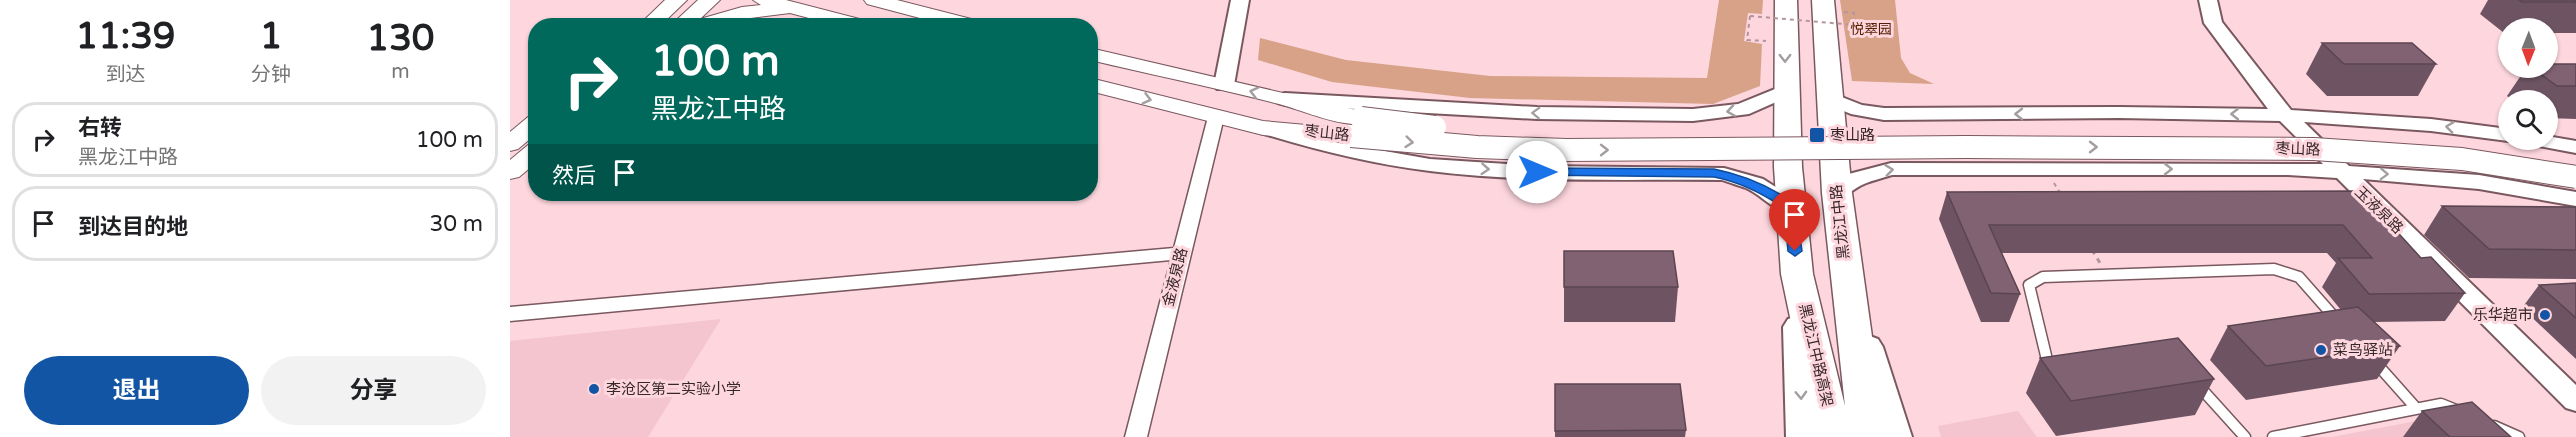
<!DOCTYPE html>
<html lang="zh">
<head>
<meta charset="utf-8">
<style>
  :root { --surface:#fff; --page:#f2f2f2; --text:#202124; --muted:#757577; --line:#e0e0e0; --accent:#1355a5 }
  body { margin:0; font-family:"Varela Round","Noto Sans SC",sans-serif; background:var(--page); color:var(--text); height:100vh; display:flex; flex-direction:column; font-size:22px; white-space:nowrap }
  * { box-sizing:border-box; margin:0 }
  p { font-size:20px; color:var(--muted) }
  .icon { flex:none; width:33px; height:33px; fill:none; stroke:currentColor; stroke-width:2; stroke-linecap:round; stroke-linejoin:round }
  .map { position:relative; flex:1; overflow:hidden }
  .side { display:flex; flex-direction:column; background:var(--surface); width:510px }
  .side>* { flex:none }
  .banner { position:absolute; left:18px; top:18px; width:570px; height:183px; border-radius:24px; box-shadow:0 2px 4px #0004; background:#00695c; color:#fff; overflow:hidden }
  .needle { width:39px; rotate:181deg }
  .fabs { position:absolute; left:1988px; top:18px; display:grid; gap:12px }
  .fabs a { display:grid; place-items:center; width:60px; height:60px; border-radius:50%; background:var(--surface); box-shadow:0 2px 4px #0004; font-size:30px }
  .pin { position:absolute; display:grid; place-items:center; width:51px; height:51px; color:#fff; margin:-62px -26px; border-radius:50% 50% 50% 0; rotate:-45deg; box-shadow:0 0 6px #0007 }
  .pin .icon { rotate:45deg }
  .me { position:absolute; width:66px; margin:-33px; rotate:90deg; stroke-linejoin:round; filter:drop-shadow(0 0 4px #0008) }
  .turn { display:flex; align-items:center; gap:21px; height:126px; padding:0 24px; font-size:27px }
  .turn .icon { width:78px; height:78px; stroke-width:2.5 }
  .turn b { display:block; font-size:42px; line-height:51px }
  .then { display:flex; align-items:center; height:57px; padding:0 24px; background:#0003; gap:12px; font-size:22px }
  .eta { display:flex; justify-content:space-evenly; align-items:center; height:102px; text-align:center }
  .eta b { font-size:36px; font-weight:700; line-height:42px }
  .button { display:flex; gap:12px; margin-top:auto; padding:12px 24px }
  .button a { flex:1; height:69px; border-radius:36px; background:var(--accent); color:#fff; font-size:24px; font-weight:700; line-height:69px; text-align:center }
  .button a+a { background:var(--page); color:var(--text) }
  ul { padding:0; list-style:none }
  li { display:flex; align-items:center; gap:18px; height:75px; margin:0 12px 9px; padding:0 12px; border:3px solid var(--line); border-radius:24px }
  li div { flex:1 }
  li b { display:block; font-size:22px }
  li em { font-style:normal }
  main { display:flex; flex:1; min-height:0 }
  .map>svg:first-child { display:block }
  .built { fill:#f4c5cf }
  .green { fill:#d7a287 }
  .lines { fill:none; stroke-linecap:round; stroke-linejoin:round }
  .service-casing { stroke:#7a585f; stroke-width:13 }
  .minor-casing { stroke:#7a585f; stroke-width:3 }
  .tertiary-casing { stroke:#7a585f; stroke-width:4 }
  .secondary-casing { stroke:#7a585f; stroke-width:2 }
  .primary-casing { stroke:#7a585f; stroke-width:4 }
  .trunk-casing { stroke:#7a585f; stroke-width:3 }
  .path-far1 { stroke:#b4959b; stroke-width:2; stroke-dasharray:4 4; stroke-linecap:butt }
  .path { stroke:#b4959b; stroke-width:3; stroke-dasharray:5 5; stroke-linecap:butt }
  .service { stroke:#fff; stroke-width:10 }
  .minor { fill:#fff; fill-rule:evenodd }
  .tertiary { fill:#fff; fill-rule:evenodd }
  .secondary { fill:#fff; fill-rule:evenodd }
  .primary { fill:#fff; fill-rule:evenodd }
  .trunk { fill:#fff; fill-rule:evenodd }
  .secondary-bridge-casing { stroke:#7a585f; stroke-width:24; stroke-linecap:butt }
  .path-bridge { stroke:#b4959b; stroke-width:2; stroke-dasharray:4 4; stroke-linecap:butt }
  .secondary-bridge { stroke:#fff; stroke-width:22 }
  .wall { fill:#6e5463 }
  .building { fill:#806273; stroke:#5a4550; stroke-width:1.5 }
  .oneway { stroke:#a59e9f }
  .route { fill:#1a73e8; stroke:#114b97; stroke-width:1.5 }
  .poi-dot { fill:#1355a5; stroke:#fed6de; stroke-width:2 }
  .labels { text-anchor:middle; stroke-width:6; stroke-linejoin:round; paint-order:stroke }
  .far-park-label { font-size:14px; fill:#562000; stroke:#fed6de }
  .street-label { font-size:15px; fill:#36272a; stroke:#fed6de }
  .poi-label { font-size:15px; fill:#36272a; stroke:#fed6de; text-anchor:start }
</style>
</head>
<body>
<main>
<section class="side">
<div class="eta">
<div><b>11:39</b><p>到达</p></div>
<div><b>1</b><p>分钟</p></div>
<div><b>130</b><p>m</p></div>
</div>
<ul>
<li><svg class="icon" aria-label="right" viewBox="0 0 24 24"><path d="M7 20v-9h11M14 6l5 5-5 5"/></svg><div><b>右转</b><p>黑龙江中路</p></div><em>100 m</em></li>
<li><svg class="icon" aria-label="arrive" viewBox="0 0 24 24"><path d="M6 21V4h12l-3 4 3 4H6"/></svg><div><b>到达目的地</b></div><em>30 m</em></li>
</ul>
<div class="button"><a>退出</a><a>分享</a></div>
</section>
<div class="map">
<svg width="2066" height="437" viewBox="0 0 2066 437">
  <rect width="100%" height="100%" fill="#fed6de"/>
  <g class="built">
    <polygon points="211,319 138,437 0,437 0,341"/>
    <polygon points="1508,411 1527,437 1431,437 1428,426"/>
    <polygon points="1938,415 1991,437 1822,437"/>
  </g>
  <g class="green">
    <polygon points="1209,0 1253,0 1252,14 1238,13 1234,41 1252,44 1250,86 1203,104 960,98 822,82 748,60 750,38 836,60 980,76 1197,78"/>
    <polygon points="1330,0 1385,0 1391,58 1400,73 1424,84 1342,81"/>
  </g>
  <g class="lines">
    <defs>
      <g id="service">
        <polyline points="1866,363 1906,408"/>
        <polyline points="1539,368 1519,285 1533,277 1764,269 1789,277 1826,319"/>
        <polyline points="1688,385 1735,437"/>
        <polyline points="1984,426 2009,437"/>
        <polyline points="1763,437 1931,404 1946,410"/>
      </g>
      <polygon id="minor" points="706,112 714,117 637,437 615,437 661,260 0,321 0,307 664,248 698,117"/>
      <g id="tertiary">
        <polygon points="721,0 739,0 724,85 721,89 707,89 704,85"/>
        <path d="M1689,0H1707L1712,22L1781,110L1921,119L1998,129V140H2005L1998,141L1921,131L1794,122L1839,166L1969,175L2066,192V206L1969,189L1853,179L2066,385V411L2056,408L1827,178L1778,175H1382C1373,178 1363,180 1354,184C1340,189 1336,202 1319,198L1316,193L1335,175L1381,163L1813,164L1770,121L1609,118L1374,120L1341,114L1312,102L1309,98L1312,94L1319,92L1352,105L1374,108L1609,107L1758,109L1694,23Z"/>
        <polygon points="1275,85 1282,87 1285,91 1282,95 1239,114 1183,121 1027,119 775,105 768,103 765,99 768,95 775,93 1027,107 1183,109 1228,104"/>
        <path d="M758,123L829,143L920,159L1027,166L1214,168L1253,179L1289,202L1292,207L1289,212C1268,217 1254,196 1236,188C1228,185 1220,183 1212,180C1115,179 1016,183 920,171C862,164 806,150 751,133L748,129L751,125Z"/>
        <polygon points="2037,136 2066,141 2066,153 2018,144 2015,140 2037,140"/>
      </g>
      <g id="secondary">
        <polygon points="155,0 177,0 150,26 128,26"/>
        <polygon points="188,0 210,0 190,19 232,7 251,5 243,0 276,0 361,22 364,26 329,26 280,13 233,19 210,26 160,26"/>
        <polygon points="354,0 387,0 473,22 476,26 440,26 357,4"/>
        <path d="M580,48L859,113L862,118L859,123C834,129 794,111 769,104C707,88 643,75 580,60Z"/>
        <polygon points="580,78 753,121 841,129 849,131 853,136 849,141 841,143 753,135 580,91"/>
        <polygon points="26,115 26,134 8,149 0,151 0,132 18,117"/>
        <polygon points="26,143 26,163 9,177 0,179 0,160 18,145"/>
      </g>
      <g id="primary">
        <polygon points="1289,316 1300,319 1305,327 1312,437 1276,437 1273,327 1278,319"/>
        <polygon points="1357,335 1368,339 1373,347 1402,437 1366,437 1341,347 1346,339"/>
      </g>
      <polygon id="trunk" points="1265,0 1287,0 1292,167 1303,274 1335,406 1312,193 1302,0 1324,0 1342,193 1376,437 1305,437 1271,274 1264,167"/>
    </defs>
    <use href="#service" class="service-casing"/>
    <use href="#minor" class="minor-casing"/>
    <use href="#tertiary" class="tertiary-casing"/>
    <use href="#secondary" class="secondary-casing"/>
    <use href="#primary" class="primary-casing"/>
    <use href="#trunk" class="trunk-casing"/>
    <g class="path-far1">
      <polyline points="1334,12 1344,13 1345,25"/>
      <polyline points="1240,16 1237,40 1256,41"/>
      <polyline points="1544,183 1550,193"/>
    </g>
    <g class="path">
      <polyline points="1549,191 1551,195"/>
      <polyline points="1582,250 1590,263"/>
    </g>
    <use href="#service" class="service"/>
    <use href="#minor" class="minor"/>
    <use href="#tertiary" class="tertiary"/>
    <use href="#secondary" class="secondary"/>
    <use href="#primary" class="primary"/>
    <use href="#trunk" class="trunk"/>
    <defs>
      <g id="secondary-bridge">
        <polyline points="851,118 925,127"/>
        <polyline points="841,136 967,147 1056,150 1456,147 1804,149 1952,159 2066,177"/>
      </g>
    </defs>
    <use href="#secondary-bridge" class="secondary-bridge-casing"/>
    <polyline class="path-bridge" points="1240,16 1345,25"/>
    <use href="#secondary-bridge" class="secondary-bridge"/>
  </g>
  <g class="wall">
    <polygon points="1978,0 2066,0 2066,33 2037,33 2037,28 1998,28 1998,33 1994,33 1970,14"/>
    <polygon points="1812,43 1926,64 1908,96 1817,96 1796,74"/>
    <polygon points="2066,64 2066,119 2037,118 2037,100 2003,100 1997,96 2016,68 2037,68"/>
    <polygon points="1850,191 1911,258 1955,293 1935,321 1864,322 1890,346 1867,379 1736,400 1700,360 1718,326 1831,310 1812,287 1826,263 1817,253 1491,253 1510,294 1499,322 1471,322 1429,219 1437,192"/>
    <polygon points="1932,206 2066,207 2066,279 1959,278 1914,235"/>
    <polygon points="1054,251 1168,287 1165,322 1054,322"/>
    <polygon points="2066,283 2066,359 2012,308 2029,285"/>
    <polygon points="1530,358 1704,379 1685,415 1546,436 1516,393"/>
    <polygon points="1045,384 1176,430 1175,437 1045,437"/>
    <polygon points="1912,411 2001,437 1893,437"/>
  </g>
  <g class="building">
    <polygon points="2009,0 2066,0 2066,2 2012,2"/>
    <polygon points="1812,43 1902,43 1926,64 1834,64"/>
    <polygon points="2037,64 2066,64 2066,86 2047,86 2022,68 2037,68"/>
    <polygon points="1850,191 1911,258 1921,257 1955,293 1859,294 1828,258 1862,258 1833,225 1479,225 1510,294 1481,293 1437,192"/>
    <polygon points="1932,206 2066,207 2066,250 1979,249"/>
    <polygon points="1054,251 1163,251 1168,287 1054,287"/>
    <polygon points="2066,283 2066,318 2029,285"/>
    <polygon points="1848,307 1890,346 1756,366 1718,326"/>
    <polygon points="1668,338 1704,379 1561,401 1530,358"/>
    <polygon points="1045,384 1170,384 1176,430 1045,431"/>
    <polygon points="1962,402 2001,437 1940,437 1912,411"/>
  </g>
  <defs><path id="oneway-chevron" d="M-2-3.5L2.5 0L-2 3.5" fill="none" stroke-width="1.6" stroke-linecap="round" stroke-linejoin="round" transform="scale(1.5)"/></defs>
  <g class="oneway">
    <use href="#oneway-chevron" transform="translate(1275 58) rotate(90)"/>
    <use href="#oneway-chevron" transform="translate(744 92) rotate(-166)"/>
    <use href="#oneway-chevron" transform="translate(637 99) rotate(15)"/>
    <use href="#oneway-chevron" transform="translate(1221 111) rotate(171)"/>
    <use href="#oneway-chevron" transform="translate(1026 113) rotate(-178)"/>
    <use href="#oneway-chevron" transform="translate(1509 114) rotate(-180)"/>
    <use href="#oneway-chevron" transform="translate(1725 114) rotate(-180)"/>
    <use href="#oneway-chevron" transform="translate(1940 127) rotate(-173)"/>
    <use href="#oneway-chevron" transform="translate(899 142) rotate(6)"/>
    <use href="#oneway-chevron" transform="translate(1583 147)"/>
    <use href="#oneway-chevron" transform="translate(1094 150)"/>
    <use href="#oneway-chevron" transform="translate(975 169) rotate(4)"/>
    <use href="#oneway-chevron" transform="translate(1658 169)"/>
    <use href="#oneway-chevron" transform="translate(1379 170) rotate(-7)"/>
    <use href="#oneway-chevron" transform="translate(1874 174) rotate(2)"/>
    <use href="#oneway-chevron" transform="translate(1291 395) rotate(88)"/>
  </g>
  <path class="route" d="M1027,168L1204,169C1234,175 1260,186 1285,204L1292,251L1285,256L1278,251L1274,208C1252,193 1230,182 1204,177L1022,175L1020,172L1022,170Z"/>
  <g class="poi-dot">
    <rect x="1299" y="127" width="16" height="16" rx="3"/>
    <circle cx="2035" cy="315" r="6"/>
    <circle cx="1811" cy="350" r="6"/>
    <circle cx="84" cy="389" r="6"/>
  </g>
  <g class="labels">
    <g class="far-park-label">
      <text x="1361" y="34">悦翠园</text>
    </g>
    <g class="street-label">
      <text transform="translate(817 133) rotate(6)" y="5">枣山路</text>
      <text transform="translate(1788 149) rotate(2)" y="5">枣山路</text>
      <text transform="translate(1869 210) rotate(44)" y="5">玉液泉路</text>
      <text transform="translate(1330 222) rotate(-96)" y="5">黑龙江中路</text>
      <text transform="translate(665 277) rotate(-76)" y="5">金液泉路</text>
      <text transform="translate(1306 355) rotate(77)" y="5">黑龙江中路高架</text>
    </g>
    <g class="poi-label">
      <text x="1320" y="140">枣山路</text>
      <text x="2023" y="320" text-anchor="end">乐华超市</text>
      <text x="1823" y="355">菜鸟驿站</text>
      <text x="96" y="394">李沧区第二实验小学</text>
    </g>
  </g>
</svg>
<div class="fabs">
<a><svg class="needle" viewBox="-14 -14 28 28"><path d="M0-13l5 13h-10z" fill="#e53935"/><path d="M0 13l5-13h-10z" fill="#757577"/></svg></a>
<a><svg class="icon" aria-label="search" viewBox="0 0 24 24"><circle cx="10" cy="10" r="6"/><path d="M15 15l6 6"/></svg></a>
</div>
<div class="pin" style="left:1285px;top:251px;background:#d93025"><svg class="icon" aria-label="arrive" viewBox="0 0 24 24"><path d="M6 21V4h12l-3 4 3 4H6"/></svg></div>
<svg class="me" style="left:1027px;top:172px" viewBox="-20 -20 40 40"><circle r="19" fill="#fff"/><path d="M0-13L10 11 0 6-10 11z" fill="#1a73e8"/></svg>
<div class="banner">
<div class="turn"><svg class="icon" aria-label="right" viewBox="0 0 24 24"><path d="M7 20v-9h11M14 6l5 5-5 5"/></svg><div><b>100 m</b>黑龙江中路</div></div>
<div class="then">然后<svg class="icon" aria-label="arrive" viewBox="0 0 24 24"><path d="M6 21V4h12l-3 4 3 4H6"/></svg></div>
</div>
</div>
</main>
</body>
</html>
